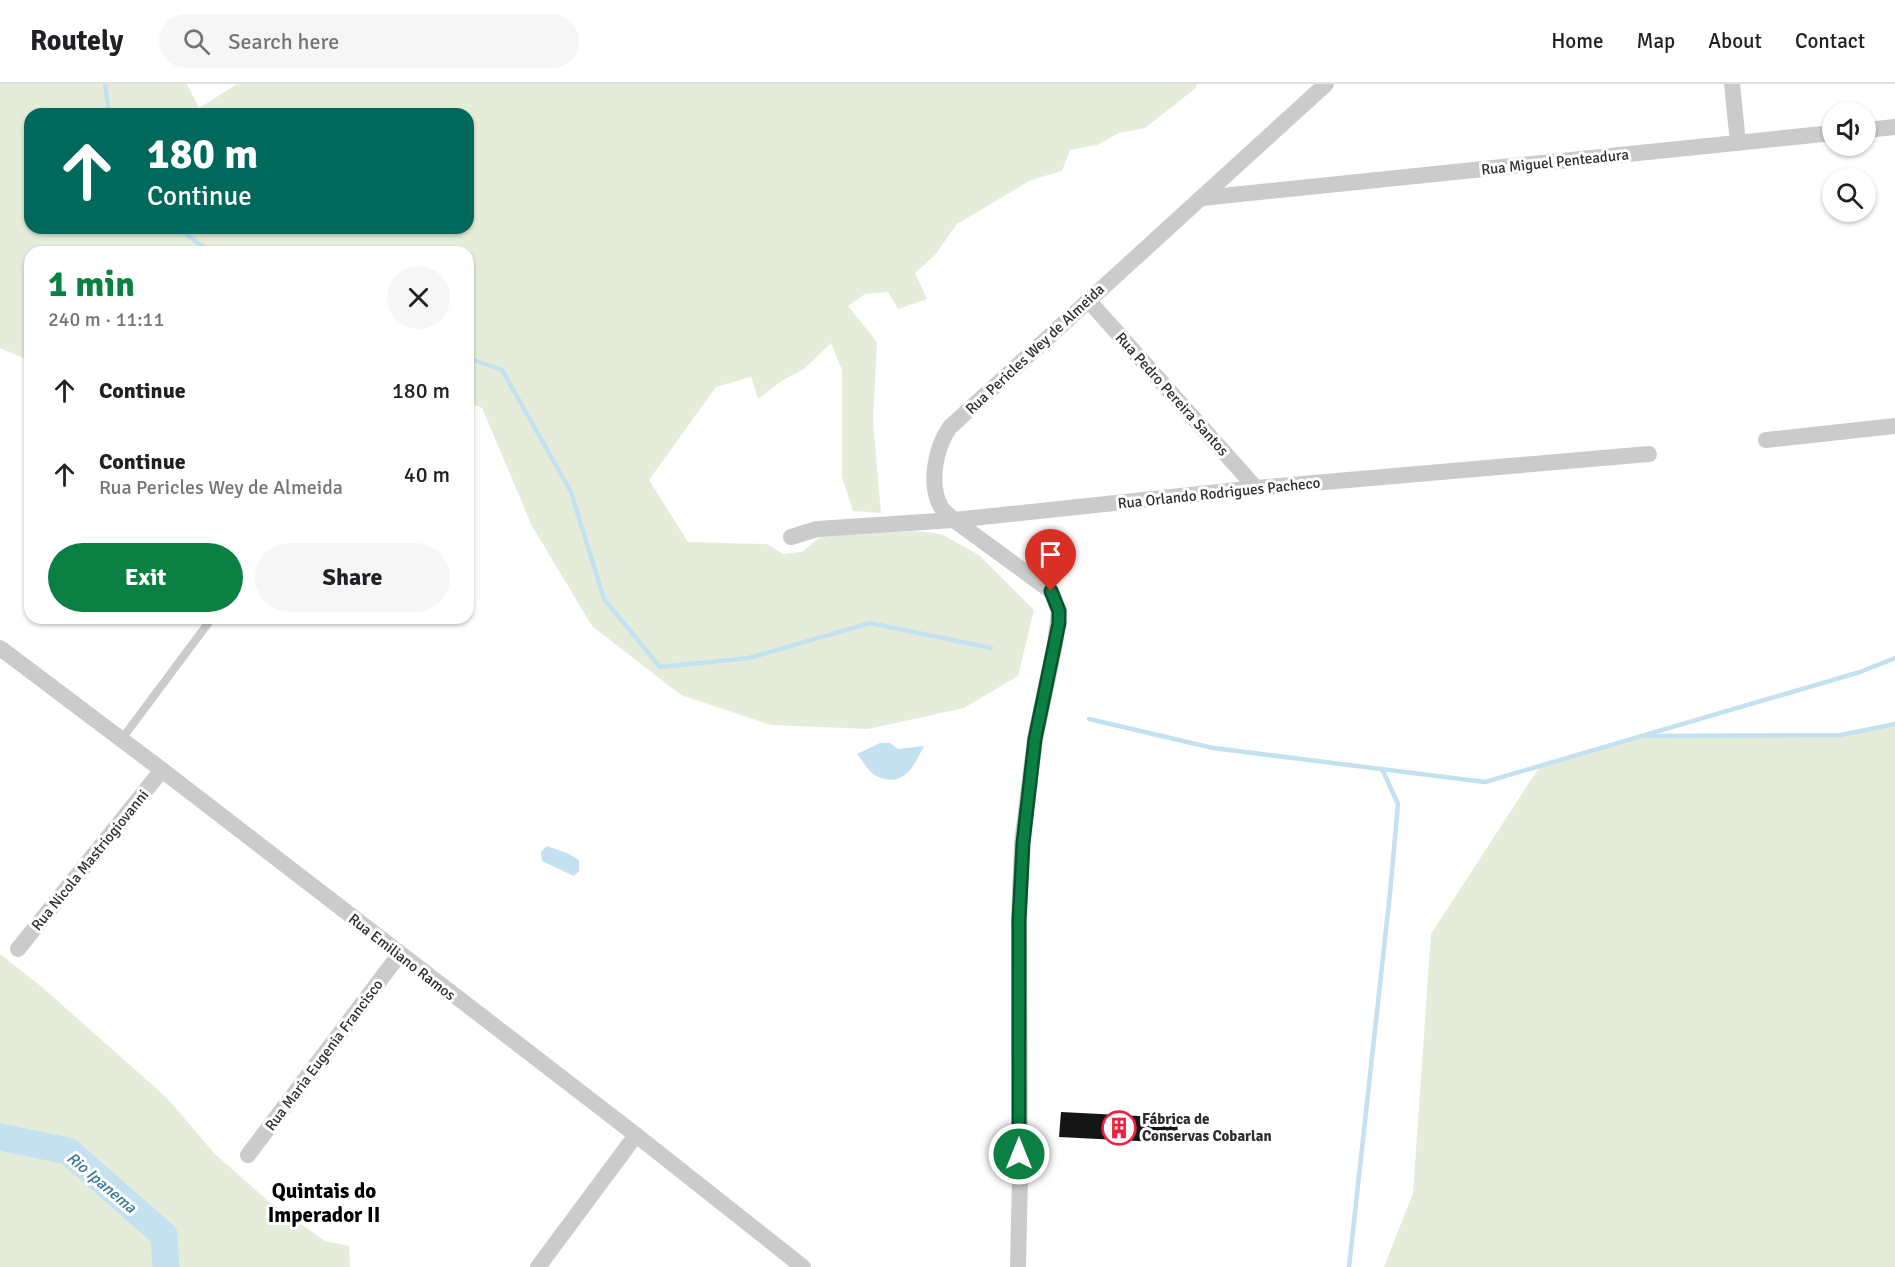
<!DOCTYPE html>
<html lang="en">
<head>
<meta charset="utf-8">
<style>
  :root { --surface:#fff; --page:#f6f6f6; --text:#202124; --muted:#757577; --line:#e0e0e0; --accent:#0b8043 }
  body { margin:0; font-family:Signika,sans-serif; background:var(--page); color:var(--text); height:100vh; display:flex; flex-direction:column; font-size:22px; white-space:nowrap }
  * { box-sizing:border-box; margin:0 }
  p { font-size:20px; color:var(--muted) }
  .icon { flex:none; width:33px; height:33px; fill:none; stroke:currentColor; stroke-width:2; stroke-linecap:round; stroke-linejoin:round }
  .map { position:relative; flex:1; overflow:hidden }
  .drawer { position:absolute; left:24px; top:162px; width:450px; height:378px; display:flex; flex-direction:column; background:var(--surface); border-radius:18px; box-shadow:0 2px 4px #0004 }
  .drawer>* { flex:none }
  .hud { position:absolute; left:24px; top:24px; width:450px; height:126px; border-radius:18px; box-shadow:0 2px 4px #0004; background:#00695c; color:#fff; overflow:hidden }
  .tools { position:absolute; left:1822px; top:18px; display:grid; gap:12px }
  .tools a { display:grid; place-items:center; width:54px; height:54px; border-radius:50%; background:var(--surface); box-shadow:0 2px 4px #0004; font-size:30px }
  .pin { position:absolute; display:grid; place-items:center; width:51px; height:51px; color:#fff; margin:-62px -26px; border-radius:50% 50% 50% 0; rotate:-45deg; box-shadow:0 0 6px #0007 }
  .pin .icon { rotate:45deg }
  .me { position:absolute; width:66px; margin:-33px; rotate:0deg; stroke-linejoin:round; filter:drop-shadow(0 0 4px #0008) }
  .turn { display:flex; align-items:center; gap:21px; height:126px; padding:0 24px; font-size:27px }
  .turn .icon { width:78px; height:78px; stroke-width:2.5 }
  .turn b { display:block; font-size:42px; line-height:51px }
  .round { display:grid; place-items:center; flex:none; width:63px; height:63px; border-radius:32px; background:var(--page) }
  .headline { display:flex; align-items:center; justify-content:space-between; height:102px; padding:0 24px }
  h1 { font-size:36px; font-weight:700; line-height:45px; color:var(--accent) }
  .action { display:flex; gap:12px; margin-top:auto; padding:12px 24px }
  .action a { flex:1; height:69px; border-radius:36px; background:var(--accent); color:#fff; font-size:24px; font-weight:700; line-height:69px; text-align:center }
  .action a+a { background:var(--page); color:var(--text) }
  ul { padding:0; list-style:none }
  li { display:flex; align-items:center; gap:18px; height:84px; padding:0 24px }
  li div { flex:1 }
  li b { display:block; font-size:22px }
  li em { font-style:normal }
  header { display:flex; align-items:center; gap:36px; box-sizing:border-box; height:84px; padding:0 30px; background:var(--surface); border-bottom:2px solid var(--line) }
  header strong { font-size:28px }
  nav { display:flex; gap:33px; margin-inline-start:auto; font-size:21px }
  .search { width:420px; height:54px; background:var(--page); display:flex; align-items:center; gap:15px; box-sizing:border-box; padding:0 21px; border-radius:33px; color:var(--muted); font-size:22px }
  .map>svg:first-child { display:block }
  .green { fill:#e5edda; fill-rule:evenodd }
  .water { fill:#c4e1ef }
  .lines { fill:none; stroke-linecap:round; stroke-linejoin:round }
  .stream { stroke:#c4e1ef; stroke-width:4.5 }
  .river { stroke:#c4e1ef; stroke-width:27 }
  .building { fill:#151515 }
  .service { stroke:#cbcbcb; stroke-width:8 }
  .minor { stroke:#cbcbcb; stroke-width:16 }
  .route-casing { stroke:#07532c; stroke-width:15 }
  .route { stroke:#0b8043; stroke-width:10 }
  .labels { text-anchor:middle; stroke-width:6; stroke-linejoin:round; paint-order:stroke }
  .street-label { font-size:15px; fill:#2e2e2e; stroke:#fff }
  .poi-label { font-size:15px; font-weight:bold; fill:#2e2e2e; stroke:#fff; text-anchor:start }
  .water-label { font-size:16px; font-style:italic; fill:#347898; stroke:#fff }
  .district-label { font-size:21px; font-weight:bold; fill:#000; stroke:#fff }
</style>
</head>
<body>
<header>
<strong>Routely</strong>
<div class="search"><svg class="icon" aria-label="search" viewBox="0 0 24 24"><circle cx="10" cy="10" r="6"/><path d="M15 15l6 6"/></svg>Search here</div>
<nav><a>Home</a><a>Map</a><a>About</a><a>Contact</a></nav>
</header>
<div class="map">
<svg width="1895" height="1183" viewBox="0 0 1895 1183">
  <rect width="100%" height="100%" fill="#fff"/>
  <g class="green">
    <path d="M0,0H187L199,24L237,0H1197L1196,4L1145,44L1119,49L1097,61L1070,66L1062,87L1031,96L957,140L935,171L915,189L927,215L898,225L888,208L865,210L848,222L877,258L873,337L881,429L853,427L842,393V286L831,259L804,285L783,296L758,315L751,293L716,303L649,396L688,458L767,460L783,470L802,468L822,451L913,447L935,449L943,451L979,471L1034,526L1018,592L964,624L868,645L771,641L681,611L592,542L532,442L482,324L468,318V168H30V277L0,264ZM30,30H468V144H30Z"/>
    <polygon points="1895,640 1895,1183 1384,1183 1413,1109 1431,850 1540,682 1642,652 1841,651"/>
    <polygon points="0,870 42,903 166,1013 215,1070 267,1116 325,1157 349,1162 350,1183 0,1183"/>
  </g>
  <g class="water">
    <path d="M880,659H890L898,665L924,662C915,679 907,700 884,695C880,694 875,692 872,689C866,684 862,676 857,670Z"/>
    <polygon points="547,762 567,769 579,776 579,787 574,792 542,777 541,768"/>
  </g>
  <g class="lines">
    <g class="stream">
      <polyline points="105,0 109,30"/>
      <polyline points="178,144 210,168"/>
      <polyline points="468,274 502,286 571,408 604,515 660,583 749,574 870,539 991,564"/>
      <polyline points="1089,635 1213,664 1485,698 1860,588 1895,574"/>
      <polyline points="1648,652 1841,651 1895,640"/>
      <polyline points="1349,1183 1390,809 1398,720 1382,685"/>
    </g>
    <polyline class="river" points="0,1053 68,1067 164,1151 166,1183"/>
  </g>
  <polygon class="building" points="1061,1028 1178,1034 1177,1059 1059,1053"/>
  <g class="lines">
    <polyline class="service" points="121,656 212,534"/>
    <g class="minor">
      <polyline points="1732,0 1738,59"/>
      <polyline points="1866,46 1895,43"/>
      <polyline points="1202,114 1833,49"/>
      <polyline points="1088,216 1256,404"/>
      <polyline points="1766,356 1895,342"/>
      <polyline points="791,453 817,445 954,436 1256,404 1649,370"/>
      <polyline points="0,564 162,686 636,1051 803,1183"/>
      <polyline points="18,865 162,686"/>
      <polyline points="248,1071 399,871"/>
      <polyline points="538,1183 636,1051"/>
      <path d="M1018,1183L1020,1093L1019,836L1022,759L1035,655L1055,560L1059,527L1051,507L954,436C950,432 944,428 941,423C928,400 936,362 950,343L1326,0"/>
    </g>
  </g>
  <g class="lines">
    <defs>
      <polyline id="route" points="1019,1070 1019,836 1023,759 1035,655 1059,539 1059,527 1051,507"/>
    </defs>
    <use href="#route" class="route-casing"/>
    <use href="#route" class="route"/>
  </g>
  <defs>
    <symbol id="building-ring" viewBox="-11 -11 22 22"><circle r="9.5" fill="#fff" stroke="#f61e3d" stroke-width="1.5"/><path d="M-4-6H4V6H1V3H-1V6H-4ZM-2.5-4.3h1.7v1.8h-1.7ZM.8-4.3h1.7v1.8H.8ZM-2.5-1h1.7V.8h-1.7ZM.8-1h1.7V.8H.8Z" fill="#f61e3d"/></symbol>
  </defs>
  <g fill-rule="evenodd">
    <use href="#building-ring" x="1100" y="1025" width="38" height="38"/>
  </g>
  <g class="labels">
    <g class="street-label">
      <text transform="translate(1555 78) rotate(-6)" y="5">Rua Miguel Penteadura</text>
      <text transform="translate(1035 265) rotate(-43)" y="5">Rua Pericles Wey de Almeida</text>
      <text transform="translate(1172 310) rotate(48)" y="5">Rua Pedro Pereira Santos</text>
      <text transform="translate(1219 409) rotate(-6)" y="5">Rua Orlando Rodrigues Pacheco</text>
      <text transform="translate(90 776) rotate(-51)" y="5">Rua Nicola Mastriogiovanni</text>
      <text transform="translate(402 873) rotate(38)" y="5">Rua Emiliano Ramos</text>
      <text transform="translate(324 971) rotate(-53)" y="5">Rua Maria Eugenia Francisco</text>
    </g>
    <g class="poi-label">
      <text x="1142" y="1040">Fábrica de<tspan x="1142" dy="17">Conservas Cobarlan</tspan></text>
    </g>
    <g class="water-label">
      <text transform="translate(102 1098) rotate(40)" y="6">Rio Ipanema</text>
    </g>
    <g class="district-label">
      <text x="324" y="1114">Quintais do<tspan x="324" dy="24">Imperador II</tspan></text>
    </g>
  </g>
</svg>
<div class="tools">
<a><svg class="icon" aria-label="sound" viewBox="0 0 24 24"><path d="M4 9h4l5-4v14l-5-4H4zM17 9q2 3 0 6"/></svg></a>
<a><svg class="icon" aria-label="search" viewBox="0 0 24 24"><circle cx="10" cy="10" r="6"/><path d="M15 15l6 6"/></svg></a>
</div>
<div class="pin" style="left:1051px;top:507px;background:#d93025"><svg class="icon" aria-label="arrive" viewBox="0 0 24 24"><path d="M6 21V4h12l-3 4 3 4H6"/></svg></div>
<svg class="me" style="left:1019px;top:1070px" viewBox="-20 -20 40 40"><circle r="17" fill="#0b8043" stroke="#fff" stroke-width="3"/><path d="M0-11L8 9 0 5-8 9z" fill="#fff"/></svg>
<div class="hud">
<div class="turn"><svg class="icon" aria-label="ahead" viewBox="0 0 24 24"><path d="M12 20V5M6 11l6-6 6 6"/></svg><div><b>180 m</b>Continue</div></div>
</div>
<section class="drawer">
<div class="headline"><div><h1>1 min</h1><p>240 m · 11:11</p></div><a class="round"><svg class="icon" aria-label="close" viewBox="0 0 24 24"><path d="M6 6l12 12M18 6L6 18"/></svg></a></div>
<ul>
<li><svg class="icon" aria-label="ahead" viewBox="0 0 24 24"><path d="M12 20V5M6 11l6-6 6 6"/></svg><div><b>Continue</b></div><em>180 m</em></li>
<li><svg class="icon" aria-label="ahead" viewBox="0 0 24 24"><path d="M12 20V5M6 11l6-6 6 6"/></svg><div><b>Continue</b><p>Rua Pericles Wey de Almeida</p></div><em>40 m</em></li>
</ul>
<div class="action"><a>Exit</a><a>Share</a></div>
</section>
</div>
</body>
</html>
